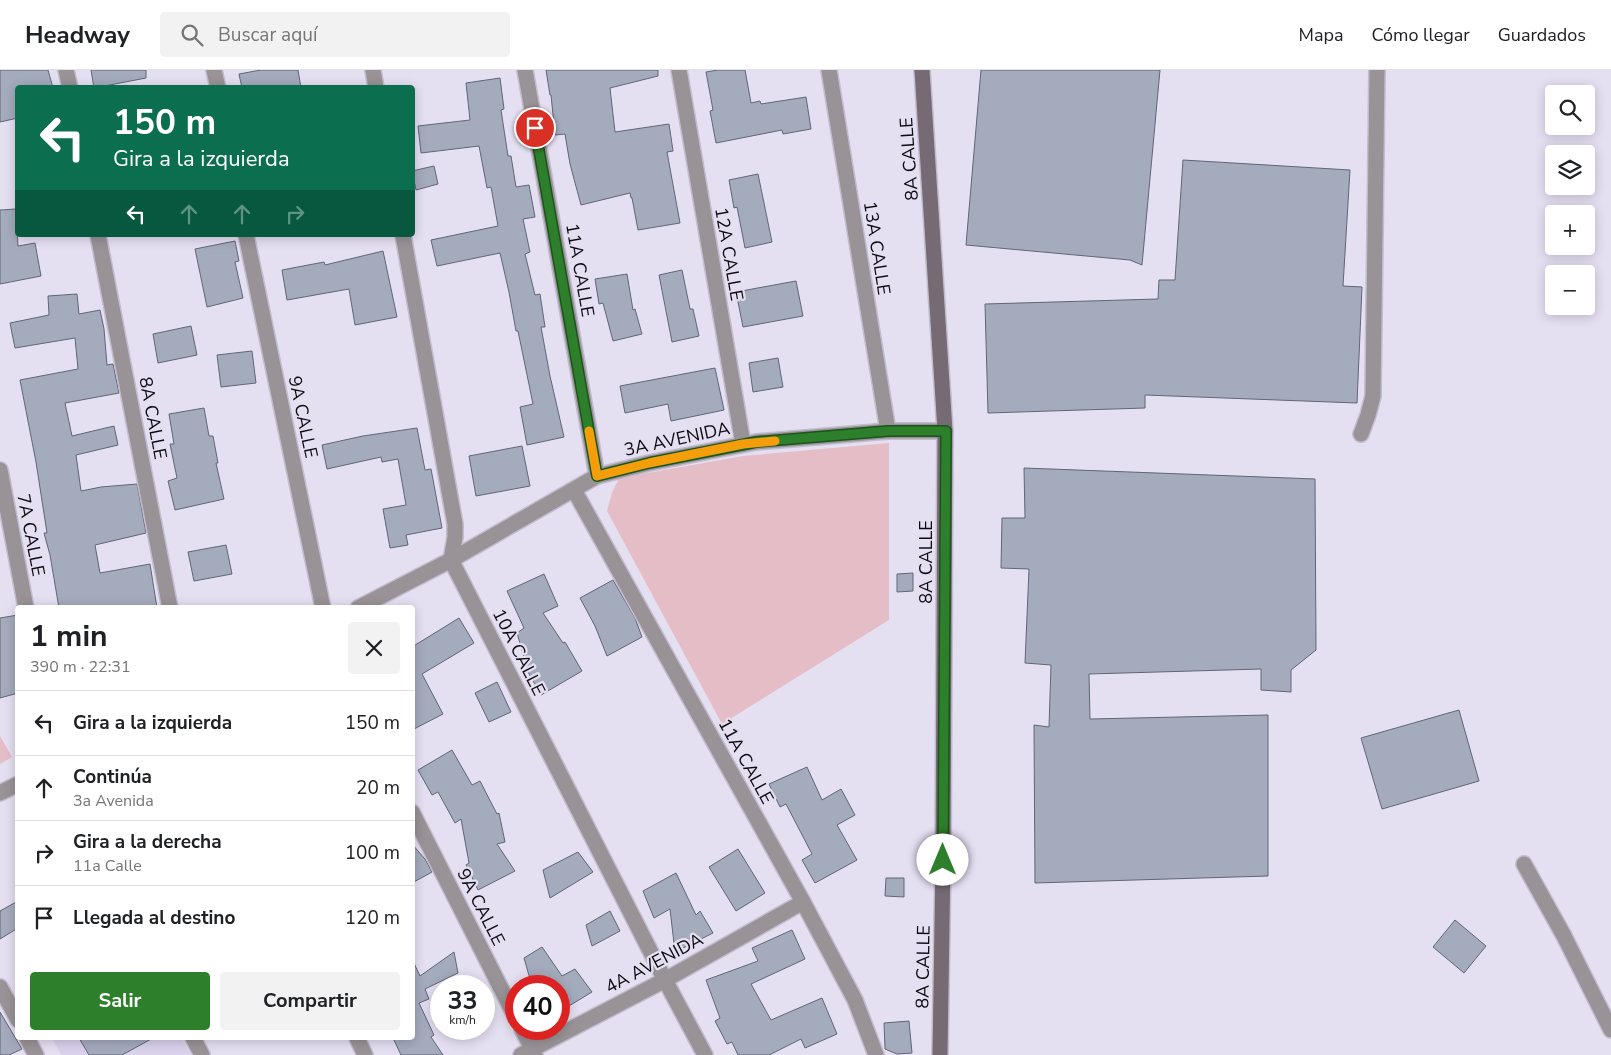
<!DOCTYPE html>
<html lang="es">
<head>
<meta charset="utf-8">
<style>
  :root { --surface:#fff; --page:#f2f2f2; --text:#202124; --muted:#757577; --line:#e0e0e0; --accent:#2d7f2b }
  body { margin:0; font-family:"Nunito Sans",sans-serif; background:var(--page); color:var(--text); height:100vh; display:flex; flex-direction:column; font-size:19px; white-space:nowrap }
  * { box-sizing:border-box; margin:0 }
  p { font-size:16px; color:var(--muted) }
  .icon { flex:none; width:28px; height:28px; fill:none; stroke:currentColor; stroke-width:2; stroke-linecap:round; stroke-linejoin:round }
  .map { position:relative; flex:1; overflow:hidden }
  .details { position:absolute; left:15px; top:535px; width:400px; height:435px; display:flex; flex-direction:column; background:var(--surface); border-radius:5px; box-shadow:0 2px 12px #0003 }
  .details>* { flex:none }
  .hud { position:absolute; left:15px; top:15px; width:400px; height:152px; border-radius:5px; box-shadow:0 2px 12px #0003; background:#0b6e4f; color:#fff; overflow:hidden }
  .controls { position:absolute; left:1545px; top:15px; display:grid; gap:10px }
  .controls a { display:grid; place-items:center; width:50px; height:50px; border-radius:5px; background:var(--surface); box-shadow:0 2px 12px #0003; font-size:25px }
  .speed { position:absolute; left:430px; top:905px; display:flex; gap:10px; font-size:25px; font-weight:700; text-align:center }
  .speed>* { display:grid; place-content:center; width:65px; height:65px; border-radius:50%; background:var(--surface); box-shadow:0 2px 12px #0003; line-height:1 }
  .speed small { font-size:12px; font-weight:400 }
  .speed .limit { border:8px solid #d22; background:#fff; color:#111 }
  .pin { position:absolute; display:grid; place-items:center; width:42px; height:42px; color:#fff; margin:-21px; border:2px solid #fff; border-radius:50%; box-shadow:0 1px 5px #0007 }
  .me { position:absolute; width:55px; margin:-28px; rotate:0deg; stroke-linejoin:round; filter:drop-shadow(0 0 4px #0008) }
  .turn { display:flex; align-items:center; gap:18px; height:105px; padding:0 15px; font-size:22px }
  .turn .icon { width:65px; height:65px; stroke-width:2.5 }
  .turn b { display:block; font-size:35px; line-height:42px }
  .lanes { display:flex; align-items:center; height:48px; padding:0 15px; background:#0003; justify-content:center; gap:25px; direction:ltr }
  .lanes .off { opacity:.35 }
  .round { display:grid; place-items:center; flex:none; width:52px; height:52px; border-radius:5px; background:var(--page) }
  .headline { display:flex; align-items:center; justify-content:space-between; height:85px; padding:0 15px }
  h1 { font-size:30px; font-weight:700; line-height:38px }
  .action { display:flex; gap:10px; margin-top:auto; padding:10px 15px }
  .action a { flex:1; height:58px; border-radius:5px; background:var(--accent); color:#fff; font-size:20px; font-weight:700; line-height:58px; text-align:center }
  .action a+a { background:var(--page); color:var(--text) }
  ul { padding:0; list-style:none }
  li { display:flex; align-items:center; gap:15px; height:65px; padding:0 15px; border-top:1px solid var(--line) }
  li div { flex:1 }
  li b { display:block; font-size:19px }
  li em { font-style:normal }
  header { display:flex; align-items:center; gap:30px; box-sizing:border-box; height:70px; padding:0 25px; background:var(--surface); border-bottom:1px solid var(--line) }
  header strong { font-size:24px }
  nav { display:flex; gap:28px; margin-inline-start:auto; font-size:18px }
  .search { width:350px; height:45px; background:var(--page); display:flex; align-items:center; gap:12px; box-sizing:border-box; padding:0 18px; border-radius:5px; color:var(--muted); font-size:19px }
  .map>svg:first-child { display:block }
  .built { fill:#dad1ec }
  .green { fill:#e5bdc6 }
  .building { fill:#a4abbd; stroke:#5f6676 }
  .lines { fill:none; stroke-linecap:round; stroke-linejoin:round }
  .street-casing { stroke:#c2bdce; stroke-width:18 }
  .secondary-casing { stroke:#c2bdce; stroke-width:18 }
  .street { stroke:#999297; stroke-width:15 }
  .secondary { stroke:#766b74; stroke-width:15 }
  .route-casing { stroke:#1d531c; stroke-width:12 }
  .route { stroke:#2d7f2b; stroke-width:9 }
  .slow { stroke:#f59e0b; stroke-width:9 }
  .labels { text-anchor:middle; stroke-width:4.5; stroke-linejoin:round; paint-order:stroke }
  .street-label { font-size:18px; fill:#0d0b11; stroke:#e5dff2 }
</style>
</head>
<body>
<header>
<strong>Headway</strong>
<div class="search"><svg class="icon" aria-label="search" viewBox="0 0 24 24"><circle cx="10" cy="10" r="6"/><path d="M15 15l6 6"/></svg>Buscar aquí</div>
<nav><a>Mapa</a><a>Cómo llegar</a><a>Guardados</a></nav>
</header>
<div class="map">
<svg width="1611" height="985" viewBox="0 0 1611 985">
  <rect width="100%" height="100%" fill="#e5dff2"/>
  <polygon class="built" points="52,968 182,968 191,985 61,985"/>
  <g class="green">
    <polygon points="889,373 889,550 722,654 607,441 612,423 619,408 743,386"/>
    <polygon points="0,666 12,687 0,694"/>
  </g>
  <g class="building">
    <polygon points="0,0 48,0 53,18 18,18 18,48 0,52"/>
    <polygon points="91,0 146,0 146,8 94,18"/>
    <polygon points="261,0 298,0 301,18 242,18 239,4"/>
    <polygon points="546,0 658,0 658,6 610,18 615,62 669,54 673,81 667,82 680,153 638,160 632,128 631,128 630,123 581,135 570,94 565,64 555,65 551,25 550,25"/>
    <polygon points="718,0 745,0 751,33 760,31 761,34 806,27 811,59 783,64 782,60 716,73 710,41 713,40 706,2"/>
    <polygon points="981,0 1160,0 1142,195 1130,190 966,175"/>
    <polygon points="500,8 504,39 501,40 508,86 511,86 516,117 529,115 535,147 523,149 530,182 525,184 535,225 540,224 545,257 541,257 550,306 564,367 527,375 520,337 533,334 518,261 516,261 509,222 500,183 437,196 431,170 498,156 491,117 487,118 479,76 421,83 418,56 470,50 466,13"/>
    <polygon points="1183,90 1350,100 1343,216 1362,217 1357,333 1145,325 1145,338 988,343 985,234 1158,229 1159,210 1175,210"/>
    <polygon points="434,96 438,114 416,120 412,101"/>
    <polygon points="758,104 772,172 745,178 737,137 734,138 729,110"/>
    <polygon points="16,139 18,176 35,173 41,206 0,214 0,140"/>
    <polygon points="235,171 239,191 235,192 243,228 207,237 195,179"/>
    <polygon points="383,181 397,247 355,255 349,219 287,230 282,200 324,192 325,195"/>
    <polygon points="682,200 690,239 693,239 699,266 672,272 659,205"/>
    <polygon points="627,204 633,240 635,239 642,264 613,271 603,233 599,234 595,209"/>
    <polygon points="796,211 803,246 743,257 736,222"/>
    <polygon points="77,224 79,244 100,240 104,259 107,295 113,294 119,323 65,333 72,366 114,356 118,375 76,385 81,421 101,417 137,414 146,463 95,475 100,503 150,494 157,538 59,538 50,485 44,463 47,463 36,392 20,310 78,299 75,268 15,278 10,253 49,245 48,226"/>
    <polygon points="191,256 197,285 158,293 153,264"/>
    <polygon points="252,281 256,313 221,317 217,285"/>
    <polygon points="778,288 783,317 753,322 749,293"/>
    <polygon points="715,298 724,340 671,351 668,334 625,343 620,316"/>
    <polygon points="204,338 209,366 213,366 218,393 216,393 224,429 175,440 168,411 177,408 170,374 174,374 169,344"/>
    <polygon points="417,358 425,400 431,399 442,458 406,465 408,475 390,478 383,439 406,435 398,389 382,392 381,387 327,399 322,375 363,366"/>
    <polygon points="522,376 530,416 476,426 469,386"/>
    <polygon points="1024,398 1315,409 1316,580 1291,600 1291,622 1261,620 1261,599 1089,604 1090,649 1268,645 1268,806 1035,813 1034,655 1049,657 1051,595 1025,593 1029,499 1001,498 1002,448 1025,448"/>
    <polygon points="226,475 232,504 194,511 188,482"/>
    <polygon points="913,503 913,521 897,522 897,504"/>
    <polygon points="544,504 558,536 543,543 563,573 565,572 582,601 541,625 524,595 526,594 517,563 524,558 507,521"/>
    <polygon points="613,510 635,548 642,567 607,586 595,556 580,528"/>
    <polygon points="18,545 18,623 0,628 0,548"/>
    <polygon points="459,548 474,573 422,604 443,644 412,660 412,577"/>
    <polygon points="497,612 511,642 489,652 475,623"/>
    <polygon points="1459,640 1479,711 1382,739 1361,668"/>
    <polygon points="452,680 472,715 480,711 497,744 499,743 505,772 497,774 515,801 478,820 466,795 469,793 461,749 455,753 438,722 432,725 418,700"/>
    <polygon points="807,697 822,730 841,719 855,745 837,755 857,790 815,813 802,790 812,784 786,734 780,737 769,714"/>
    <polygon points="412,774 425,789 432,802 412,813"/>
    <polygon points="738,779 765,823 736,841 709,797"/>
    <polygon points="578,782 593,802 550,828 543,800"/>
    <polygon points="676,803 696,845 700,841 713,863 675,882 670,839 654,848 643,821"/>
    <polygon points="886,808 904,808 904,827 885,826"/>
    <polygon points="18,831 18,858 0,869 0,841"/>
    <polygon points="610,841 620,861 592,876 586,855"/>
    <polygon points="1455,850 1486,876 1464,903 1433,877"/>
    <polygon points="792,860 805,889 751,914 771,950 822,928 837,964 805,978 801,969 769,985 738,985 732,972 727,974 715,951 720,948 706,910 758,891 752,878"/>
    <polygon points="542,877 562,906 575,899 592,922 559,942 559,916 532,916 524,888"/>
    <polygon points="454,882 458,903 425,919 429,929 419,933 434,965 431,967 443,985 401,985 393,968 412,968 412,889 420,906"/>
    <polygon points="0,942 22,979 9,985 0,985"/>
    <polygon points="909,951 912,983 897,984 885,979 884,953"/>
    <polygon points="79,968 153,968 122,985 89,985"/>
  </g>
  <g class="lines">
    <defs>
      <g id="street">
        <polyline points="66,0 70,18"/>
        <polyline points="214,0 218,18"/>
        <polyline points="373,0 376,18"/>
        <polyline points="525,0 597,406"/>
        <polyline points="679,0 743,374"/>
        <polyline points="829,0 888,361"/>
        <polyline points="98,165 170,538"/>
        <polyline points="246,165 323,538"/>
        <polyline points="403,165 455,454 455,467 451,490 665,910 705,985"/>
        <polyline points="1361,364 1368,345 1373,326 1377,0"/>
        <polyline points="0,400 26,538"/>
        <polyline points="574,420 803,832 855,930 876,985"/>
        <polyline points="358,538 451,490 597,406 649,393 756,372 888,361 945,361"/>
        <polyline points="0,723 18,714"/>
        <polyline points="412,742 516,948"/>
        <polyline points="1524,794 1564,866 1611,960"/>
        <polyline points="0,917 18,950"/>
        <polyline points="522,959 535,985"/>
        <polyline points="27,968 36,985"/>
        <polyline points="193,968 202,985"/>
        <polyline points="357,968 365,985"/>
        <polyline points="521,985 665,910 803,832"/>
      </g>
      <polyline id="secondary" points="922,0 945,361 943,790 940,985"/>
    </defs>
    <use href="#street" class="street-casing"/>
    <use href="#secondary" class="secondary-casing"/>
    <use href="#street" class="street"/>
    <use href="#secondary" class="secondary"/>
  </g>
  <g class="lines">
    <defs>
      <polyline id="route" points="535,58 597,406 649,393 756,372 888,361 946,361 943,790"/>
    </defs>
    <use href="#route" class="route-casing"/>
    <use href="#route" class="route"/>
    <polyline class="slow" points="589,361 597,406 649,393 743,374 775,371"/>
  </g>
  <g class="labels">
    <g class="street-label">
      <text transform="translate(909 89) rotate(-94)" y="6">8A CALLE</text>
      <text transform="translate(877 178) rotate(81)" y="6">13A CALLE</text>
      <text transform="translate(729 184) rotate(80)" y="6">12A CALLE</text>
      <text transform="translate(580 200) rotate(80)" y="6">11A CALLE</text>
      <text transform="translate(303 347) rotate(78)" y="6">9A CALLE</text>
      <text transform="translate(153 348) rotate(79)" y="6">8A CALLE</text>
      <text transform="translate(677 369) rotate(-12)" y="6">3A AVENIDA</text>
      <text transform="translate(31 465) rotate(79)" y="6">7A CALLE</text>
      <text transform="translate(926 492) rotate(-90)" y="6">8A CALLE</text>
      <text transform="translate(519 582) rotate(63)" y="6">10A CALLE</text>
      <text transform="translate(746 691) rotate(61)" y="6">11A CALLE</text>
      <text transform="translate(481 837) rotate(63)" y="6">9A CALLE</text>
      <text transform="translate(654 893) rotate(-28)" y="6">4A AVENIDA</text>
      <text transform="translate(923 897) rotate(-89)" y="6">8A CALLE</text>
    </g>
  </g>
</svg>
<div class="controls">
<a><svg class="icon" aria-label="search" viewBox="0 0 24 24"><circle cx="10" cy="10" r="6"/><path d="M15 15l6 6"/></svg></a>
<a><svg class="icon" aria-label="layers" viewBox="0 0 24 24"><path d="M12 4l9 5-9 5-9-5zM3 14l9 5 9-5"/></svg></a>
<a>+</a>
<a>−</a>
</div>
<div class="speed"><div>33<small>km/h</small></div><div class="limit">40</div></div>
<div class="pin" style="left:535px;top:58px;background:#d93025"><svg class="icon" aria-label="arrive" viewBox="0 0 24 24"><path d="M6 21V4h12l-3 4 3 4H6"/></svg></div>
<svg class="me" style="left:943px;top:790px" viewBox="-20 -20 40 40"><circle r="19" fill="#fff"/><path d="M0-13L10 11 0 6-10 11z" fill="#2d7f2b"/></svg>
<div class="hud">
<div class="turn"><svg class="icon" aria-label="left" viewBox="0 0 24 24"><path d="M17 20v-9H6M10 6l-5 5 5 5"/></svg><div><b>150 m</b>Gira a la izquierda</div></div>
<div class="lanes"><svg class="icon" aria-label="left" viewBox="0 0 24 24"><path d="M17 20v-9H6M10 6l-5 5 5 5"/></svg><svg class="icon off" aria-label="ahead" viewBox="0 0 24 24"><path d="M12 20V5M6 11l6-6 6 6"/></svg><svg class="icon off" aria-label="ahead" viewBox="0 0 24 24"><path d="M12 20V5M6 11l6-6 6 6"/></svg><svg class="icon off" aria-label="right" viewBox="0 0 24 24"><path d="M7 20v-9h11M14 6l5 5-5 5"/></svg></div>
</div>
<section class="details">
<div class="headline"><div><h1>1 min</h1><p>390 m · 22:31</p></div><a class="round"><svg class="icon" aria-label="close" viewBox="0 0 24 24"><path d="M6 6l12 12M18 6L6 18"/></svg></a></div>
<ul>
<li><svg class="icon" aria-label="left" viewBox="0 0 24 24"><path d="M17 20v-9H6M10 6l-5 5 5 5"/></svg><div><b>Gira a la izquierda</b></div><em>150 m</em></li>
<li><svg class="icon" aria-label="ahead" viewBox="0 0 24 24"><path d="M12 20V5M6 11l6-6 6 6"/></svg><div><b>Continúa</b><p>3a Avenida</p></div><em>20 m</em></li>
<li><svg class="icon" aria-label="right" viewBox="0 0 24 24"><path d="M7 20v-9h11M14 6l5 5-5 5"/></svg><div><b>Gira a la derecha</b><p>11a Calle</p></div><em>100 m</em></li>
<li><svg class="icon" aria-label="arrive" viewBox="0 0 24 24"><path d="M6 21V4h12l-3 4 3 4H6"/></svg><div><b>Llegada al destino</b></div><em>120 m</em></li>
</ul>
<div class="action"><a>Salir</a><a>Compartir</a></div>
</section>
</div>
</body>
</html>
